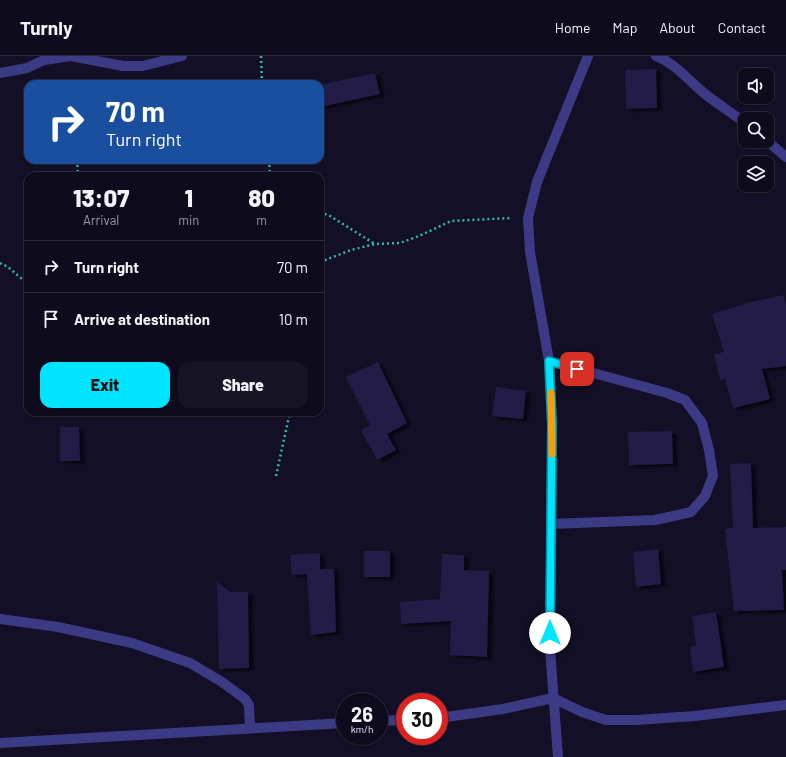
<!DOCTYPE html>
<html lang="en">
<head>
<meta charset="utf-8">
<style>
  :root { --surface:#0e0b1c; --page:#171425; --text:#f1f3f6; --muted:#9b9ba3; --line:#2e2b3b; --accent:#00e5ff }
  body { margin:0; font-family:Barlow,sans-serif; background:var(--page); color:var(--text); height:100vh; display:flex; flex-direction:column; font-size:15px; white-space:nowrap }
  * { box-sizing:border-box; margin:0 }
  p { font-size:13px; color:var(--muted) }
  .icon { flex:none; width:22px; height:22px; fill:none; stroke:currentColor; stroke-width:2; stroke-linecap:round; stroke-linejoin:round }
  .map { position:relative; flex:1; overflow:hidden }
  .panel { position:absolute; left:24px; top:116px; width:300px; height:244px; display:flex; flex-direction:column; background:var(--surface); border-radius:12px; box-shadow:0 1px 3px #0004,0 0 0 1px var(--line) }
  .panel>* { flex:none }
  .top-card { position:absolute; left:24px; top:24px; width:300px; height:84px; border-radius:12px; box-shadow:0 1px 3px #0004,0 0 0 1px var(--line); background:#1a4fa0; color:#fff; overflow:hidden }
  .buttons { position:absolute; left:738px; top:12px; display:grid; gap:8px }
  .buttons a { display:grid; place-items:center; width:36px; height:36px; border-radius:8px; background:var(--surface); box-shadow:0 1px 3px #0004,0 0 0 1px var(--line); font-size:20px }
  .speed { position:absolute; left:336px; top:637px; display:flex; gap:8px; font-size:20px; font-weight:700; text-align:center }
  .speed>* { display:grid; place-content:center; width:52px; height:52px; border-radius:50%; background:var(--surface); box-shadow:0 1px 3px #0004,0 0 0 1px var(--line); line-height:1 }
  .speed small { font-size:10px; font-weight:400 }
  .speed .limit { border:6px solid #d22; background:#fff; color:#111 }
  .pin { position:absolute; display:grid; place-items:center; width:34px; height:34px; color:#fff; margin:-17px; border-radius:8px; box-shadow:0 2px 6px #0006 }
  .me { position:absolute; width:44px; margin:-22px; rotate:0deg; stroke-linejoin:round; filter:drop-shadow(0 0 3px #0008) }
  .turn { display:flex; align-items:center; gap:14px; height:84px; padding:0 16px; font-size:18px }
  .turn .icon { width:52px; height:52px; stroke-width:2.5 }
  .turn b { display:block; font-size:28px; line-height:34px }
  .eta { display:flex; justify-content:space-evenly; align-items:center; height:68px; text-align:center }
  .eta b { font-size:24px; font-weight:800; line-height:28px }
  .cta { display:flex; gap:8px; margin-top:auto; padding:8px 16px }
  .cta a { flex:1; height:46px; border-radius:12px; background:var(--accent); color:#111; font-size:16px; font-weight:800; line-height:46px; text-align:center }
  .cta a+a { background:var(--page); color:var(--text) }
  ul { padding:0; list-style:none }
  li { display:flex; align-items:center; gap:12px; height:52px; padding:0 16px; border-top:1px solid var(--line) }
  li div { flex:1 }
  li b { display:block; font-size:15px }
  li em { font-style:normal }
  header { display:flex; align-items:center; gap:24px; box-sizing:border-box; height:56px; padding:0 20px; background:var(--surface); border-bottom:1px solid var(--line) }
  header strong { font-size:19px }
  nav { display:flex; gap:22px; margin-inline-start:auto; font-size:14px }
  .map>svg:first-child { display:block }
  .building { fill:#241b47; filter:url(#shadow) }
  .lines { fill:none; stroke-linecap:round; stroke-linejoin:round }
  .path { stroke:#2fb8b0; stroke-width:2.5; stroke-dasharray:2 3; stroke-linecap:butt }
  .minor { stroke:#3d3a85; stroke-width:10 }
  .route-casing { stroke:#0095a6; stroke-width:10 }
  .route { stroke:#00e5ff; stroke-width:7 }
  .slow { stroke:#f59e0b; stroke-width:7 }
</style>
</head>
<body>
<header>
<strong>Turnly</strong>
<nav><a>Home</a><a>Map</a><a>About</a><a>Contact</a></nav>
</header>
<div class="map">
<svg width="786" height="701" viewBox="0 0 786 701">
  <defs>
    <filter id="shadow"><feDropShadow dx="4.5" dy="2.5" stdDeviation="1" flood-color="#0009"/></filter>
  </defs>
  <rect width="100%" height="100%" fill="#130f26"/>
  <g class="building">
    <polygon points="656,13 657,52 626,53 625,14"/>
    <polygon points="375,17 380,38 320,51 320,29"/>
    <polygon points="784,239 786,249 786,310 762,313 770,343 733,352 725,323 720,324 714,298 724,296 712,258 751,246"/>
    <polygon points="378,306 407,367 387,378 396,394 377,404 361,374 370,369 346,321"/>
    <polygon points="496,331 526,335 523,363 492,360"/>
    <polygon points="60,371 79,371 80,405 60,405"/>
    <polygon points="672,375 673,408 629,409 628,376"/>
    <polygon points="751,407 753,472 786,471 786,514 782,514 784,554 734,555 725,473 733,472 730,408"/>
    <polygon points="658,493 661,528 636,531 633,496"/>
    <rect x="364" y="495" width="26" height="26"/>
    <polygon points="320,497 320,513 334,513 336,576 311,579 307,518 292,519 290,499"/>
    <polygon points="442,498 464,499 464,514 489,515 487,601 450,599 451,565 401,568 400,546 440,543"/>
    <polygon points="217,526 231,536 248,536 249,612 219,613"/>
    <polygon points="716,556 724,611 693,616 690,591 696,590 692,560"/>
  </g>
  <g class="lines">
    <g class="path">
      <polyline points="261,0 262,28"/>
      <polyline points="77,104 78,120"/>
      <polyline points="269,104 270,120"/>
      <polyline points="320,156 330,160 375,188"/>
      <polyline points="320,206 351,194 375,188 400,187 419,180 451,165 511,162"/>
      <polyline points="0,207 8,211 28,228"/>
      <polyline points="276,420 290,356"/>
    </g>
    <g class="minor">
      <polyline points="71,0 123,10 143,10 182,0"/>
      <path d="M656,0C675,7 689,25 705,38C718,48 732,57 745,67"/>
      <polyline points="0,17 27,12 44,4 71,0"/>
      <polyline points="767,85 786,101"/>
      <polyline points="549,305 667,337 685,344 702,367 709,394 713,420 705,440 691,456 655,464 551,468"/>
      <polyline points="0,563 58,571 132,587 190,607 222,626 245,643 249,649 250,672"/>
      <polyline points="439,662 503,653 553,642 582,656 606,664 636,664 695,660 786,649"/>
      <polyline points="379,665 405,664"/>
      <polyline points="0,687 345,667"/>
      <polyline points="558,701 550,593 552,369 549,305 530,196 528,162 537,126 588,0"/>
    </g>
  </g>
  <g class="lines">
    <defs>
      <polyline id="route" points="550,577 552,368 549,305 577,313"/>
    </defs>
    <use href="#route" class="route-casing"/>
    <use href="#route" class="route"/>
    <polyline class="slow" points="551,337 552,398"/>
  </g>
</svg>
<div class="buttons">
<a><svg class="icon" aria-label="sound" viewBox="0 0 24 24"><path d="M4 9h4l5-4v14l-5-4H4zM17 9q2 3 0 6"/></svg></a>
<a><svg class="icon" aria-label="search" viewBox="0 0 24 24"><circle cx="10" cy="10" r="6"/><path d="M15 15l6 6"/></svg></a>
<a><svg class="icon" aria-label="layers" viewBox="0 0 24 24"><path d="M12 4l9 5-9 5-9-5zM3 14l9 5 9-5"/></svg></a>
</div>
<div class="speed"><div>26<small>km/h</small></div><div class="limit">30</div></div>
<div class="pin" style="left:577px;top:313px;background:#d93025"><svg class="icon" aria-label="arrive" viewBox="0 0 24 24"><path d="M6 21V4h12l-3 4 3 4H6"/></svg></div>
<svg class="me" style="left:550px;top:577px" viewBox="-20 -20 40 40"><circle r="19" fill="#fff"/><path d="M0-13L10 11 0 6-10 11z" fill="#00e5ff"/></svg>
<div class="top-card">
<div class="turn"><svg class="icon" aria-label="right" viewBox="0 0 24 24"><path d="M7 20v-9h11M14 6l5 5-5 5"/></svg><div><b>70 m</b>Turn right</div></div>
</div>
<section class="panel">
<div class="eta">
<div><b>13:07</b><p>Arrival</p></div>
<div><b>1</b><p>min</p></div>
<div><b>80</b><p>m</p></div>
</div>
<ul>
<li><svg class="icon" aria-label="right" viewBox="0 0 24 24"><path d="M7 20v-9h11M14 6l5 5-5 5"/></svg><div><b>Turn right</b></div><em>70 m</em></li>
<li><svg class="icon" aria-label="arrive" viewBox="0 0 24 24"><path d="M6 21V4h12l-3 4 3 4H6"/></svg><div><b>Arrive at destination</b></div><em>10 m</em></li>
</ul>
<div class="cta"><a>Exit</a><a>Share</a></div>
</section>
</div>
</body>
</html>
